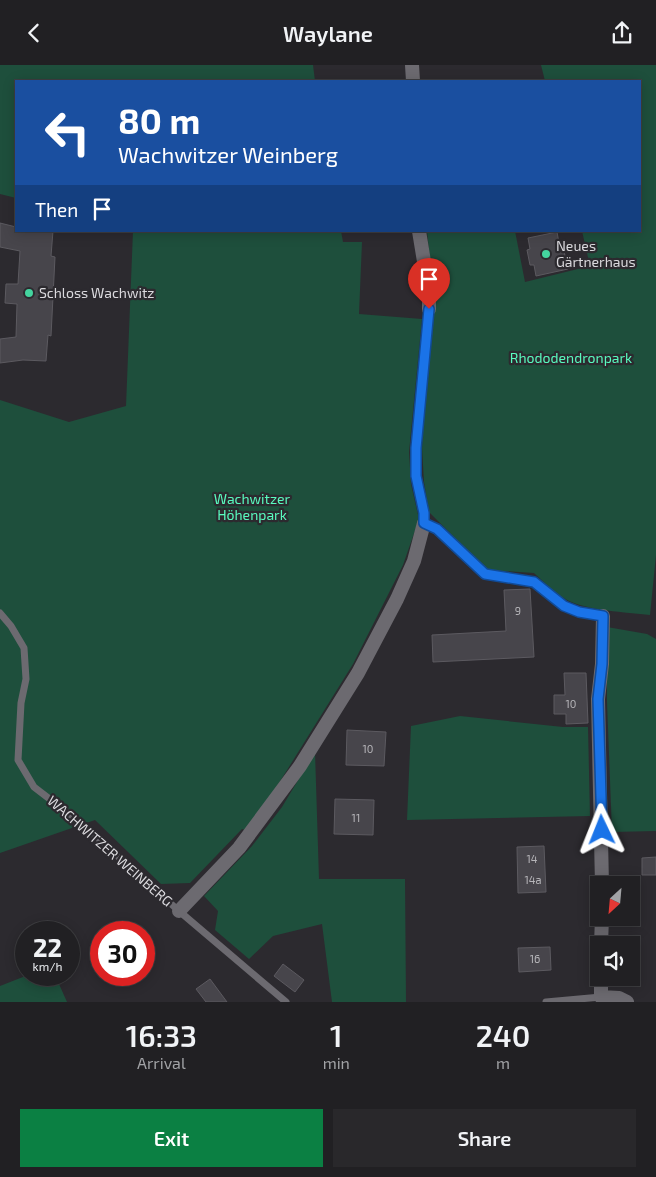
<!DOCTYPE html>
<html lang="en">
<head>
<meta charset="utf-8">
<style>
  :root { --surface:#212023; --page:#29282b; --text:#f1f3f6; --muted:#a2a3a6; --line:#3e3e41; --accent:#0b8043 }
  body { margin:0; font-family:"Exo 2",sans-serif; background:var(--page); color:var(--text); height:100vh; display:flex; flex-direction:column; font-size:19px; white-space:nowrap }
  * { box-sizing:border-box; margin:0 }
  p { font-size:16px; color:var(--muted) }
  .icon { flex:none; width:28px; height:28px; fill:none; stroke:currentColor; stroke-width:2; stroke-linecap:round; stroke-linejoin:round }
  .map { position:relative; height:937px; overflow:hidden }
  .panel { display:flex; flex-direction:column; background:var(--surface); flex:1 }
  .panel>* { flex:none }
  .guide { position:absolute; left:15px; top:15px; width:626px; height:152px; border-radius:0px; box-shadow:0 2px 12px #0003,0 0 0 1px var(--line); background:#1a4fa0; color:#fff; overflow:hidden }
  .needle { width:32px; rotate:206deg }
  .buttons { position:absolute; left:590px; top:811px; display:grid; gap:10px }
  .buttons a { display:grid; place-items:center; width:50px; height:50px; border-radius:0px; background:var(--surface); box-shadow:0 2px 12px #0003,0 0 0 1px var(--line); font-size:25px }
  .speed { position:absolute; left:15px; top:856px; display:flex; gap:10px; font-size:25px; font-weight:700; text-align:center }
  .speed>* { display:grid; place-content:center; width:65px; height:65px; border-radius:50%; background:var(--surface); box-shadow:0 2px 12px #0003,0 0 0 1px var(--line); line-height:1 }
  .speed small { font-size:12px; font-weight:400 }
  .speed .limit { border:8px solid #d22; background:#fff; color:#111 }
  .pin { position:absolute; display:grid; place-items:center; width:42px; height:42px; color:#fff; margin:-51px -21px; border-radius:50% 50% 50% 0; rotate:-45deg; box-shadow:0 0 5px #0007 }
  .pin .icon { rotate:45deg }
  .me { position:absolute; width:55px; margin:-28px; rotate:358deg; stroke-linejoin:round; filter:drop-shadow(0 0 4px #0008) }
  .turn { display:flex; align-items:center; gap:18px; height:105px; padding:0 20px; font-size:22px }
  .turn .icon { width:65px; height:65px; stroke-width:2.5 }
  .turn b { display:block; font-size:35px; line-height:42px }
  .then { display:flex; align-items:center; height:48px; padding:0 20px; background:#0003; gap:10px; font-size:19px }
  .eta { display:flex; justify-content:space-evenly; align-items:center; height:85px; text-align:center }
  .eta b { font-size:30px; font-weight:600; line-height:35px }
  .action { display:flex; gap:10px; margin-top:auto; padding:10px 20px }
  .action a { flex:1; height:58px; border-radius:0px; background:var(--accent); color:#fff; font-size:20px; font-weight:600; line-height:58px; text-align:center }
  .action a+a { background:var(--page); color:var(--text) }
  header { display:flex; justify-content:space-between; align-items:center; height:65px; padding:0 20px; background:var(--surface); font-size:22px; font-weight:600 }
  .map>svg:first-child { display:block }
  .green { fill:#1e4f3c }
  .building { fill:#47454b; stroke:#5c5a60 }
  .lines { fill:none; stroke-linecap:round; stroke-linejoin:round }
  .service { stroke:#6c6a70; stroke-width:7 }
  .minor { stroke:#6c6a70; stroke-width:14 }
  .route-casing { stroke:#114b97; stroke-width:12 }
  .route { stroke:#1a73e8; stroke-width:9 }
  .poi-dot { fill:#44d49f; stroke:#2c2a2f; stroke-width:2 }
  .labels { text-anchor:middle; stroke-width:4.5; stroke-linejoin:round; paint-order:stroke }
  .number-label { font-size:11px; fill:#b6b5b9 }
  .poi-label { font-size:14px; fill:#dbdade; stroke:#2c2a2f; text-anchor:start }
  .park-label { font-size:14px; fill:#59fbbf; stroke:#2c2a2f }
  .street-label { font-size:14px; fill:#dbdade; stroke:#2c2a2f }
</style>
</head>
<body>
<header><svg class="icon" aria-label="back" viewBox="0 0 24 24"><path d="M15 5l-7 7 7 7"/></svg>Waylane<svg class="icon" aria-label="share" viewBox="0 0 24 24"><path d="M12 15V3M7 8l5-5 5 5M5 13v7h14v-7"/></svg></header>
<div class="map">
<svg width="656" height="937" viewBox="0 0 656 937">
  <rect width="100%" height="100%" fill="#2c2a2f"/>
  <g class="green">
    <polygon points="0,0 313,0 315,16 16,16 16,133 0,129"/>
    <path d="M541,0H656V490L650,550C625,547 589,546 567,535C554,528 544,517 534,508L487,505L429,447L424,417L422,383L427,298L434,231L427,166H515L525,217L590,201L582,166H640V16H545Z"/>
    <polygon points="133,166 341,166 343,177 362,177 359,249 422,254 409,387 411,419 419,454 403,500 353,599 269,734 245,765 242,764 190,818 161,819 95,755 0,788 0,335 69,357 126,341"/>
    <polygon points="607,562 647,569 656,574 656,766 612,767 607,637"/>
    <polygon points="460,651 563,662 588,662 590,751 407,755 411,661"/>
    <polygon points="315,687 319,814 405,814 406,937 332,937 322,859 273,871 249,894 215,865 218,846 204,831 252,781 282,742"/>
    <polygon points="28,910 55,910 67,937 0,937 0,921"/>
  </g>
  <g class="building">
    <polygon points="0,158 16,162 16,166 53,166 51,191 55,192 51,271 48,270 46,296 23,295 0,298 0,274 16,272 17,239 5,238 6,219 18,219 20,186 0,182"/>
    <polygon points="557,167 559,178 562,177 568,204 536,211 534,200 530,200 527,185 530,184 528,173"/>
    <polygon points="530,524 534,592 433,597 432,570 506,566 504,525"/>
    <polygon points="564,608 586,608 588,658 566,659 566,649 554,649 554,630 565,630"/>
    <polygon points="347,665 386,667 384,701 346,700"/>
    <polygon points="335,734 374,735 373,770 334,769"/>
    <polygon points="544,781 546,827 518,828 517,782"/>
    <polygon points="656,792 656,810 642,810 642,793"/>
    <polygon points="550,882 551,905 519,907 518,883"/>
    <polygon points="283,899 304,915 295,927 274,911"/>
    <polygon points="210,914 227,937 206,937 196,924"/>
  </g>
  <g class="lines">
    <g class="service">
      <polyline points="429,244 416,383 416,411 424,448 424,458 437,464 485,509 534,517 564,541 579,547 603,551"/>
      <polyline points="0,548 11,561 24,583 26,614 21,638 18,695 34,722 77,755 179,846 286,937"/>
      <polyline points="546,937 601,932"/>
    </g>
    <g class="minor">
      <polyline points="412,0 413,16"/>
      <polyline points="419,166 429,227 429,244"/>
      <polyline points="602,820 598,634 602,599 603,551"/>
      <polyline points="179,846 239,783 300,701 358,608 397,534 414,496 424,458"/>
      <polyline points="601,880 602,852"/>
      <polyline points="601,912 601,932 619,933 627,937"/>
    </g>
  </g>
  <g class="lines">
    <defs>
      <polyline id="route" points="429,244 416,383 416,411 424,448 424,458 437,464 485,509 534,517 564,541 579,547 603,551 602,599 598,634 602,765"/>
    </defs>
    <use href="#route" class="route-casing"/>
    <use href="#route" class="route"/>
  </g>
  <g class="poi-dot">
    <circle cx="546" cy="189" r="5"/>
    <circle cx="29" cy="228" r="5"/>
  </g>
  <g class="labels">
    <g class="number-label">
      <text x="518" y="550">9</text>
      <text x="571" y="643">10</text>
      <text x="368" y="688">10</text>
      <text x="356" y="757">11</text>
      <text x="532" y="798">14</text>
      <text x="533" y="819">14a</text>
      <text x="535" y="898">16</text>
    </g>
    <g class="poi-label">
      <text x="556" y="186">Neues<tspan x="556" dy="16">Gärtnerhaus</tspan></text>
      <text x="39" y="233">Schloss Wachwitz</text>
    </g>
    <g class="park-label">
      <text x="571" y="298">Rhododendronpark</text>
      <text x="252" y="439">Wachwitzer<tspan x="252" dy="16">Höhenpark</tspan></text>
    </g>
    <g class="street-label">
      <text transform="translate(110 786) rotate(41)" y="5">WACHWITZER WEINBERG</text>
    </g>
  </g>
</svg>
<div class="buttons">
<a><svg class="needle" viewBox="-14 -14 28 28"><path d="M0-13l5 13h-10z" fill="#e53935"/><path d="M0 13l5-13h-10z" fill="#a2a3a6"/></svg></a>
<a><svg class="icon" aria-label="sound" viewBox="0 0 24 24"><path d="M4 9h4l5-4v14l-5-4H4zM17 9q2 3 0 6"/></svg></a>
</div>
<div class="speed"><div>22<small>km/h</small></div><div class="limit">30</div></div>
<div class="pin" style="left:429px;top:244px;background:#d93025"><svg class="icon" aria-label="arrive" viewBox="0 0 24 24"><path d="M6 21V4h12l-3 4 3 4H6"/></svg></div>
<svg class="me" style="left:602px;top:765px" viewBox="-20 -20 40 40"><path d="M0-17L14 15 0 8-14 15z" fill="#1a73e8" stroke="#fff" stroke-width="4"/></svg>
<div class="guide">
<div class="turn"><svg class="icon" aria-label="left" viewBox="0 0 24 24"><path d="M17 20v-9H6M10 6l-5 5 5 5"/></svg><div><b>80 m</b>Wachwitzer Weinberg</div></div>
<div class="then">Then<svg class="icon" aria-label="arrive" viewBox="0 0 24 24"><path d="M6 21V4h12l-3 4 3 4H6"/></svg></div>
</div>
</div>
<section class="panel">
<div class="eta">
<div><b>16:33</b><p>Arrival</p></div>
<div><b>1</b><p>min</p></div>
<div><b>240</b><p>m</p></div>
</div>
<div class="action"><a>Exit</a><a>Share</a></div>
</section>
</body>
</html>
